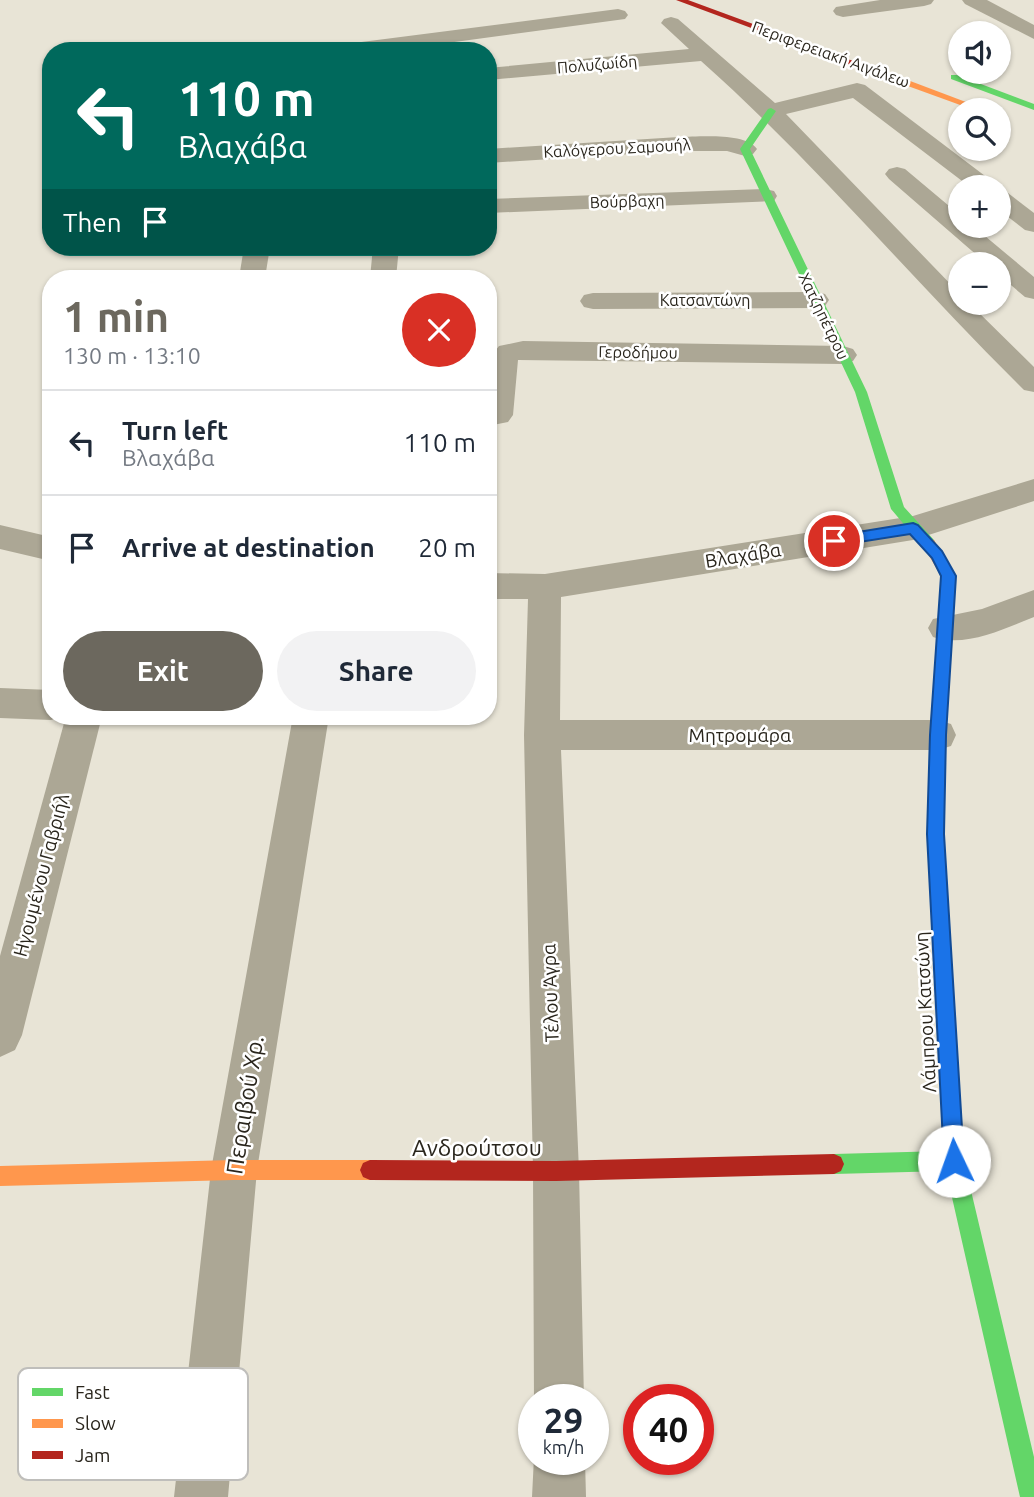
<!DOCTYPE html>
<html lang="en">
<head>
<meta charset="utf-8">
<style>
  :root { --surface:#fff; --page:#f2f2f3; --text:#1f2937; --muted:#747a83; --line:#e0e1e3; --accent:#6c685e }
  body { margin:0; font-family:Ubuntu,sans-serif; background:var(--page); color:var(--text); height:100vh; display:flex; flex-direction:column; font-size:26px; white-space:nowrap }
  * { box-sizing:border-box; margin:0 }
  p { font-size:23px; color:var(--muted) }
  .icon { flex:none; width:38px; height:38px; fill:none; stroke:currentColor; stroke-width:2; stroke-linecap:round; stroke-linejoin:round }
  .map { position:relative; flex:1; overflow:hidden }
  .details { position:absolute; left:42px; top:270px; width:455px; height:455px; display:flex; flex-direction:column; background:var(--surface); border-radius:28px; box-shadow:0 2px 5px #0004 }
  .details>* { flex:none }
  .top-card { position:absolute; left:42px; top:42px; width:455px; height:214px; border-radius:28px; box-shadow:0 2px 5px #0004; background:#00695c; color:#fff; overflow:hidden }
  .tools { position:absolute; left:948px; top:21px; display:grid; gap:14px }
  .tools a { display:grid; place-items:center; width:63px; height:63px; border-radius:50%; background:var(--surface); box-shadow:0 2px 5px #0004; font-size:35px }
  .speed { position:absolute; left:518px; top:1384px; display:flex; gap:14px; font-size:35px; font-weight:700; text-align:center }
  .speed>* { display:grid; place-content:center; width:91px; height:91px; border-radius:50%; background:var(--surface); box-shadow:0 2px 5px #0004; line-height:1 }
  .speed small { font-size:18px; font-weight:400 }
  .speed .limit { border:10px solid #d22; background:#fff; color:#111 }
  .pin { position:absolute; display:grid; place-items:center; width:60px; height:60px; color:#fff; margin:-30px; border:4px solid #fff; border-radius:50%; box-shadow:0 2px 7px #0007 }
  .me { position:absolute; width:77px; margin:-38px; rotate:357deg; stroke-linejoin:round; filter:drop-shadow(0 0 5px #0008) }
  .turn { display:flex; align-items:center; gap:24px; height:147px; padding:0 21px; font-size:32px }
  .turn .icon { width:91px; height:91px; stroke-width:2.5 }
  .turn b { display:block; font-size:49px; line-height:60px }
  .then { display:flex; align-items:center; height:66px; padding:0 21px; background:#0003; gap:14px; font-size:26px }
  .round { display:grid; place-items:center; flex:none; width:74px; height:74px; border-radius:37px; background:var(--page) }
  .overview { display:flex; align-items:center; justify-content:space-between; height:119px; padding:0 21px }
  h1 { font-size:42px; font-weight:700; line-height:52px; color:var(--accent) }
  .primary-button { display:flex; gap:14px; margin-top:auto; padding:14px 21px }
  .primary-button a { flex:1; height:80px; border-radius:42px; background:var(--accent); color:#fff; font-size:28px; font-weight:700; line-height:80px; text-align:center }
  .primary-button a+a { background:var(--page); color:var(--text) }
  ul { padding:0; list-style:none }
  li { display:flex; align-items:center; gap:21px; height:105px; padding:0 21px; border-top:2px solid var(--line) }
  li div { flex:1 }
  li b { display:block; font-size:26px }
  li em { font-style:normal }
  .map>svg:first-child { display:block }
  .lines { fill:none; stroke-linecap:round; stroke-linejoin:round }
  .street { fill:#aca795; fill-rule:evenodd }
  .fast { fill:#63d668; fill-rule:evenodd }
  .slow { fill:#ff974d; fill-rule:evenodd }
  .jam { fill:#b3261e; fill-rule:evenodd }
  .route { fill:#1a73e8; stroke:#114b97; stroke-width:2 }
  .labels { text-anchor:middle; stroke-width:5; stroke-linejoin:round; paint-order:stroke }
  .far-street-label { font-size:16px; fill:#2a261d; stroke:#fff }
  .street-label { font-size:19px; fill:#2a261d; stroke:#fff }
  .near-street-label { font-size:23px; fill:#2a261d; stroke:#fff }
  .key { fill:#fff; stroke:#bfbebb; stroke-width:2 }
  .key-label { font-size:19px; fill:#2a261d }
</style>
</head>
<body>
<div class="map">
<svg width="1034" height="1497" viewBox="0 0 1034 1497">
  <rect width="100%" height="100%" fill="#e8e4d6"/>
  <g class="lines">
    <g class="street">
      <polygon points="880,0 934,0 931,4 924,6 843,17 836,15 833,11 836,7"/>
      <polygon points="962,0 987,0 1034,25 1034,39 965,4"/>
      <polygon points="618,9 625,11 628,15 625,19 388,51 328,51 331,47 338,45"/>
      <path d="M671,17L678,19L775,103L857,83L865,85L993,182L997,187H970L853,98L786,114L961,295V303H969L1034,367V392L1024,390C914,282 816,163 701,61L488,80V68L689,49L661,23L664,19Z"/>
      <path d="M679,137C698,137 745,132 757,149L753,154L745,156L727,151H679L488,163V149Z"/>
      <polygon points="897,167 905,169 961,216 961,226 973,226 1034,277 1034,299 1025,297 999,275 999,264 987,264 889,179 885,174 889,169"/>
      <polygon points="765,189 774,191 777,196 774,201 488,213 488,199"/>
      <polygon points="999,191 1008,193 1034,213 1034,232 1025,230 999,210"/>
      <polygon points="244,247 270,247 265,278 239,278"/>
      <polygon points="373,247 399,247 396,278 370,278"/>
      <polygon points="816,292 825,294 829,300 825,306 816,308 593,309 584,307 580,301 584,295 593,293"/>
      <polygon points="523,341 843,346 853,349 857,355 853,361 843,364 518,360 513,415 508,422 488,426 489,359 499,346"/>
      <polygon points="1034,479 1034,501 913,540 561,597 560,720 938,720 951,724 956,735 951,746 938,750 561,750 579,1171 584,1400 534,1400 534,1404 533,1171 524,735 528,599 488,599 488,573 545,574 913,516"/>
      <polygon points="0,525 51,537 51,561 0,549"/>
      <path d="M1034,590V617C1004,629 965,648 933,637L928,628L933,619L982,609Z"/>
      <polygon points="0,688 51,690 51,716 63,716 51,720 0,718"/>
      <polygon points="66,716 102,716 22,1035 15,1050 0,1057 0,956"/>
      <polygon points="293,716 329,716 257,1170 228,1497 174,1497 211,1170"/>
      <polygon points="534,1457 534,1460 585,1460 586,1497 532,1497"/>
    </g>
    <g class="fast">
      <polygon points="951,75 957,75 1034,104 1034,110 951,79"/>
      <polygon points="771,108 776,111 750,149 867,392 904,507 934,540 936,544 934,548 924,548 891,509 855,392 740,149 768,109"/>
      <polygon points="952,1114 959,1117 962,1124 964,1161 1034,1457 1034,1497 1020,1497 946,1171 834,1174 827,1171 824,1164 827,1157 834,1154 944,1151 942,1124 945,1117"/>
    </g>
    <g class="slow">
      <polygon points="883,73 889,73 987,110 974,110 883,77"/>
      <polygon points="929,539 934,540 955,576 946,735 944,834 962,1124 959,1131 952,1134 945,1131 942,1124 928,834 930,735 941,576 922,544"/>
      <polygon points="234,1160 370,1160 377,1163 380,1170 377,1177 370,1180 234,1180 0,1186 0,1166"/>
    </g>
    <g class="jam">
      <polygon points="676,0 688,0 891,75 883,77"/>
      <polygon points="834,1154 841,1157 844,1164 841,1171 834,1174 556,1181 370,1180 363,1177 360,1170 363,1163 370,1160 556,1161"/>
    </g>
  </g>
  <polygon class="route" points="913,523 918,525 942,551 956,576 946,735 944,834 964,1161 961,1168 954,1171 947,1168 944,1161 927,834 930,735 941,576 932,558 910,534 834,546 827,541 834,536"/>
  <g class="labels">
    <g class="far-street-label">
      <text transform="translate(831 54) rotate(20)" y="6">Περιφερειακή Αιγάλεω</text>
      <text transform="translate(597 64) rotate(-5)" y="6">Πολυζωίδη</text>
      <text transform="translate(617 148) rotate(-3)" y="6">Καλόγερου Σαμουήλ</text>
      <text transform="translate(627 201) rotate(-2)" y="6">Βούρβαχη</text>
      <text x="705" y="306">Κατσαντώνη</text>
      <text transform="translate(824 316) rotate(64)" y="6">Χατζηπέτρου</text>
      <text transform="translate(638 352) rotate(1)" y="6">Γεροδήμου</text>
    </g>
    <g class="street-label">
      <text transform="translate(743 555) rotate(-9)" y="7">Βλαχάβα</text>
      <text x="740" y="742">Μητρομάρα</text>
      <text transform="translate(41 875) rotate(-75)" y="7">Ηγουμένου Γαβριήλ</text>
      <text transform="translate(550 993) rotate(-92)" y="7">Τέλου Άγρα</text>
      <text transform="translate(925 1012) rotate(-93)" y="7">Λάμπρου Κατσώνη</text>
    </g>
    <g class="near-street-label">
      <text transform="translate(245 1105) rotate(-81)" y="8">Περαιβού Χρ.</text>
      <text x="477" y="1156">Ανδρούτσου</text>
    </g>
  </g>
  <rect x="18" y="1368" width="230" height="112" rx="10" class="key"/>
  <rect x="32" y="1388" width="31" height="8" fill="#63d668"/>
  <rect x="32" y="1419" width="31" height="9" fill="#ff974d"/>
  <rect x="32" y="1451" width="31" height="8" fill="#b3261e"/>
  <g class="key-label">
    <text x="75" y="1399">Fast</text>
    <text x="75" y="1430">Slow</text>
    <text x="75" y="1462">Jam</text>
  </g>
</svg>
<div class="tools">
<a><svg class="icon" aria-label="sound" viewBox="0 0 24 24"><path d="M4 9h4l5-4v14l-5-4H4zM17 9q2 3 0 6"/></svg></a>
<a><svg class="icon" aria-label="search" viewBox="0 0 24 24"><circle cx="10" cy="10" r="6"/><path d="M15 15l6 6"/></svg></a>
<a>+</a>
<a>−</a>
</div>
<div class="speed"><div>29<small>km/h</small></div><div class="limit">40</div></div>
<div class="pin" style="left:834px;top:541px;background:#d93025"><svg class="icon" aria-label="arrive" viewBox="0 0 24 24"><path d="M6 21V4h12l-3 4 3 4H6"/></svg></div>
<svg class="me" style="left:954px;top:1161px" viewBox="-20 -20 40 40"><circle r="19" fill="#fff"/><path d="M0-13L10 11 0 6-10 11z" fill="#1a73e8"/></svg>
<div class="top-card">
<div class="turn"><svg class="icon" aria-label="left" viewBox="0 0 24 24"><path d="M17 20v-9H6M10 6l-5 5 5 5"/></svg><div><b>110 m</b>Βλαχάβα</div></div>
<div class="then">Then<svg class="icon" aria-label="arrive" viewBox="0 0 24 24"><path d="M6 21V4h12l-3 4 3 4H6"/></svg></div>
</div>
<section class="details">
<div class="overview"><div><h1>1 min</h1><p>130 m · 13:10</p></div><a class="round" style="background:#d93025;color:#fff"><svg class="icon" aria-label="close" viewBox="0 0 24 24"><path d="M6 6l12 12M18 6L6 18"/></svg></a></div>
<ul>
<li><svg class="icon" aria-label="left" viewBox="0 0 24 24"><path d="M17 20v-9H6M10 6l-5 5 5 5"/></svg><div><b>Turn left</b><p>Βλαχάβα</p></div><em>110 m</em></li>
<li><svg class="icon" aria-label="arrive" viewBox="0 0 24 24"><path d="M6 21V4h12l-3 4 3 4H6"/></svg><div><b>Arrive at destination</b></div><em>20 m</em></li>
</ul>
<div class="primary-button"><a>Exit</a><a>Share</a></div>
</section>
</div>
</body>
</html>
